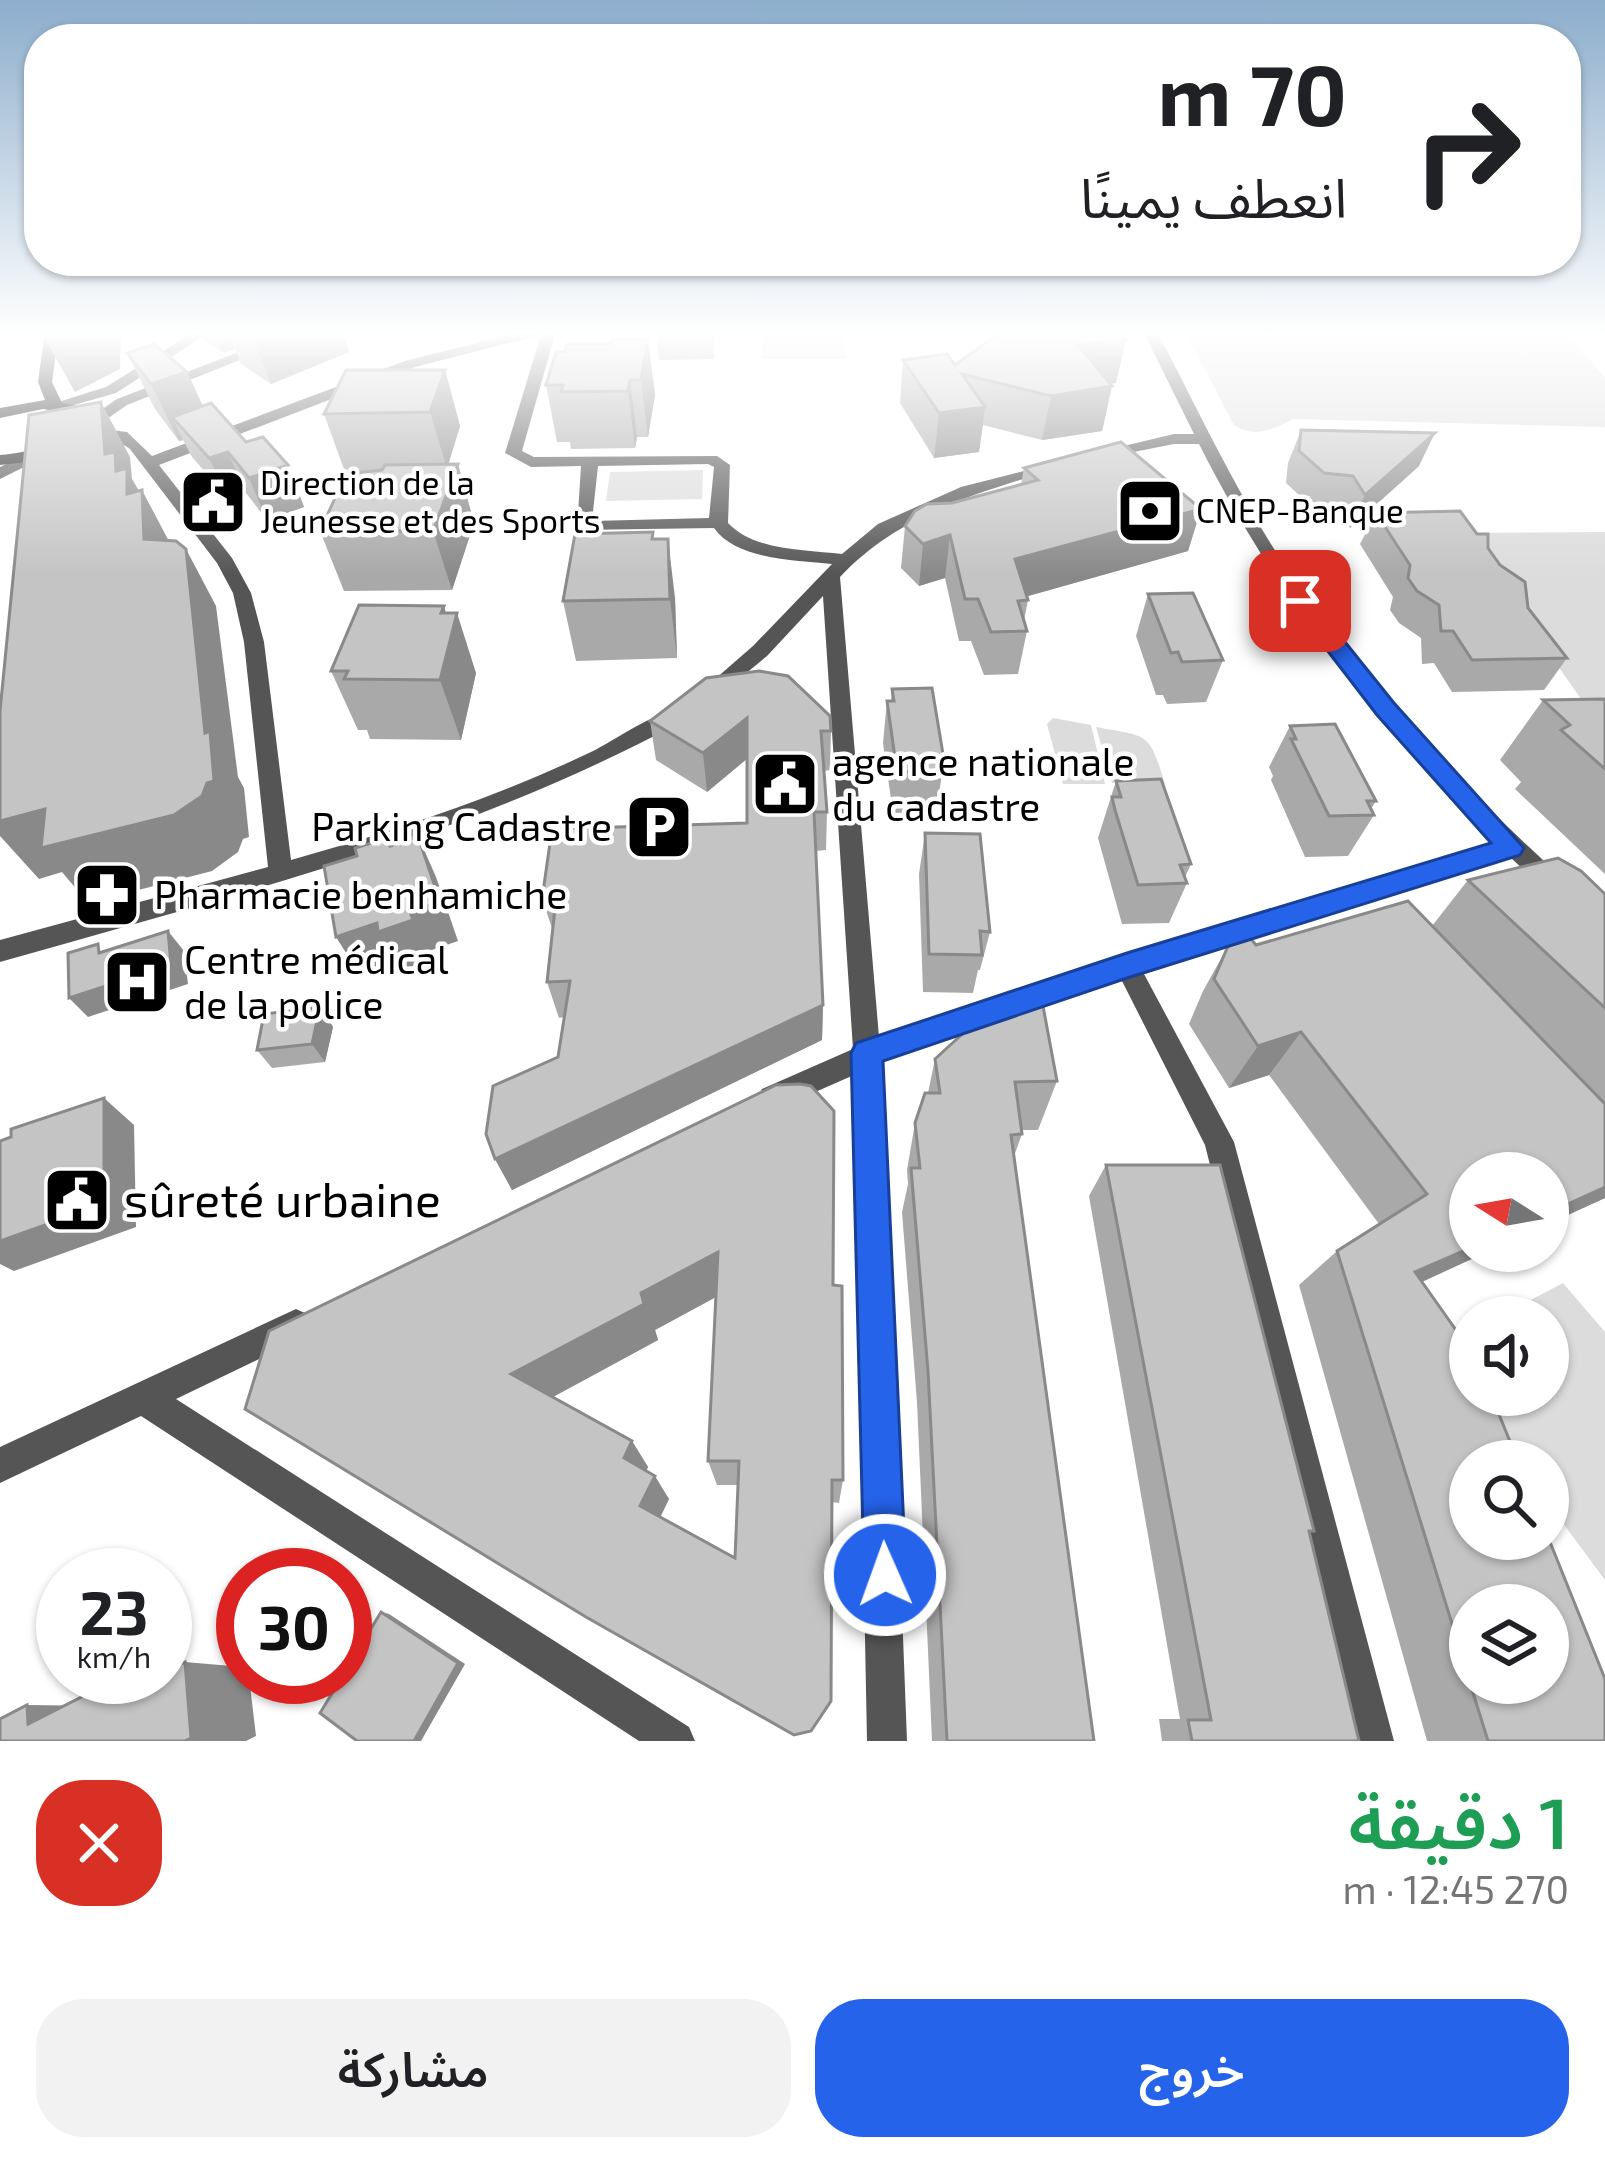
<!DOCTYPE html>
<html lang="ar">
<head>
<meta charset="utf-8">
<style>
  :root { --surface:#fff; --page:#f2f2f2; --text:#202124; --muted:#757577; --accent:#2563eb }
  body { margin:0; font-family:"Exo 2","Noto Sans Arabic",sans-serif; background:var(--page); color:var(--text); direction:rtl; height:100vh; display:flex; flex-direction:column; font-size:45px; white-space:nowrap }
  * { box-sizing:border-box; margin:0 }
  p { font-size:39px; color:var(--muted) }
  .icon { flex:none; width:66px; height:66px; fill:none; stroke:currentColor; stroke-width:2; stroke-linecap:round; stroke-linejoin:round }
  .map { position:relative; height:1741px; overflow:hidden; direction:ltr }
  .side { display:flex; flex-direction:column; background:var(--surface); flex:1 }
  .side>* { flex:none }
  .hud { position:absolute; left:24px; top:24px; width:1557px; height:252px; border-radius:48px; box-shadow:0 3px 9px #0004; direction:rtl; background:#fff; color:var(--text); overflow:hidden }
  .needle { width:78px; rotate:281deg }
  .fabs { position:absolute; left:1449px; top:1152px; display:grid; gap:24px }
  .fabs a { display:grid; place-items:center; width:120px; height:120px; border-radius:50%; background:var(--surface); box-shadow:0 3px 9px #0004; font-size:60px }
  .speed { position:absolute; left:36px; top:1548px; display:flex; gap:24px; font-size:60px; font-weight:700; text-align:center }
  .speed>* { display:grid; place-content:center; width:156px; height:156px; border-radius:50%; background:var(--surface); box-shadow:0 3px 9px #0004; line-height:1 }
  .speed small { font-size:30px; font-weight:400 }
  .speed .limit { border:18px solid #d22; background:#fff; color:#111 }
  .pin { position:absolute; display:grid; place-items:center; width:102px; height:102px; color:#fff; margin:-51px; border-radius:24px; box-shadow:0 6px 18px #0006 }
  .me { position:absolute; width:132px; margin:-66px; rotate:358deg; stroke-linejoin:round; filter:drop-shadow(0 0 9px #0008) }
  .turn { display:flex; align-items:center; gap:42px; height:252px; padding:0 36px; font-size:54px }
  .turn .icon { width:156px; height:156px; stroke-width:2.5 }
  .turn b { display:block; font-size:84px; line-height:102px }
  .round { display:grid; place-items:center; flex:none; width:126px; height:126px; border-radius:48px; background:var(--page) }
  .overview { display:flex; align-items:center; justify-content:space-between; height:204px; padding:0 36px }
  h1 { font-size:72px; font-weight:600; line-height:90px; color:#1e9e55 }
  .cta { display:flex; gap:24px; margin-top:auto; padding:24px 36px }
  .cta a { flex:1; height:138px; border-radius:48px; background:var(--accent); color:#fff; font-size:48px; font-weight:600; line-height:138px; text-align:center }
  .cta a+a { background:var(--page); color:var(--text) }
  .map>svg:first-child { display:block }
  .green { fill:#dcdcdc }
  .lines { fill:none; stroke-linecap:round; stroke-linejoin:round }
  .street { fill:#555; fill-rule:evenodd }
  .secondary { fill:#222; fill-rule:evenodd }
  .wall { fill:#a9a9a9; fill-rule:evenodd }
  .shaded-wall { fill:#898989 }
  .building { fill:#c4c4c4; stroke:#898989; stroke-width:3; fill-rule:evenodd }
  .route { fill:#2563eb; stroke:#184099; stroke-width:3 }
  .labels { text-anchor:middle; stroke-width:9; stroke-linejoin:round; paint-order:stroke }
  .far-poi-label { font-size:33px; fill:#000; stroke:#fff; text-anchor:start }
  .poi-label { font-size:39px; fill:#000; stroke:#fff; text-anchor:start }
  .near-poi-label { font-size:48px; fill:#000; stroke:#fff; text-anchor:start }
</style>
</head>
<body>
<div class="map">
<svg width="1605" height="1741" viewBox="0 0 1605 1741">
  <rect width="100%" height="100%" fill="#fff"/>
  <g class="green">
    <polygon points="762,331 843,331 846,359 762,359"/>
    <path d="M1193,331L1566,334L1605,377V427L1293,419C1273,429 1255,439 1234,425L1188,337Z"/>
    <polygon points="703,470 702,499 606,501 610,472"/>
    <polygon points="1605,532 1605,723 1598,723 1464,533"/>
    <polygon points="1053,718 1091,725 1105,784 1063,784 1047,724"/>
    <path d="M1096,727C1149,737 1149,731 1165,784L1112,783Z"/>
    <polygon points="1563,1283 1605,1332 1605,1580 1548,1503 1548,1461 1517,1461 1435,1351 1470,1332 1470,1395 1548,1395 1548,1317 1498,1317"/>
  </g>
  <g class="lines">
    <g class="street">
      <polygon points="195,331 211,331 116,393 60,409 52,404 106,387"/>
      <path d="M293,331H312L127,405L94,428L127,432L152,456L405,361L524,331H556L522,451L534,457L717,456L730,465L728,523C754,551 806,550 842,554L878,524L961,487L1059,462V468C978,493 899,514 840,577L879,1037L1127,955L1496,844C1377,724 1275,595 1199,444H1174L1098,459L1090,454L1174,434H1194L1143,331H1157C1199,412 1238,496 1289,572C1376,702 1488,813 1605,916V941L1596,938L1510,857L1144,974L1234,1142L1394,1741H1354L1205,1145L1122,981L913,1048L881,1062L907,1741H867L854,1075L772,1111L762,1107L758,1098L762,1089L853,1049L823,596L767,656L716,698L709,700L699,693L753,646L832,564C797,560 736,560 714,528L577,530L581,466L531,467L505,453L541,335L415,367L159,465L232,558L251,593L264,642L291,860C393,831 495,798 591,752C614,741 660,707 683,711L687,716L683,721C463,839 238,894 0,962V940L268,867L244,642L233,593L217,563L130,449C113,436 92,439 75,428L117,399ZM708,464L714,467L709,518L592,521L598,466Z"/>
      <polygon points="38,449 46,454 44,457 0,479 0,467"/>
      <polygon points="296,1309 307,1314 312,1325 307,1336 176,1399 689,1727 695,1741 639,1741 141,1416 0,1483 0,1447"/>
    </g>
    <path class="secondary" d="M45,331H59L52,382L62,403L82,407L91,420C71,454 37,462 0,465V455C30,452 58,446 75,420L71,414L43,409L0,418V408L45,400L38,382Z"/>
  </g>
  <g class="wall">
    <polygon points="201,331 341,331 349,352 271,384 241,364 235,349 224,353 205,341"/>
    <polygon points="656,331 714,331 714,359 659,360"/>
    <polygon points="648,339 655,395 648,437 637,437 635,448 571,449 570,442 557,442 546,385 565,352"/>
    <polygon points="127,353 187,372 203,406 246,442 288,465 304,507 267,520 246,493 229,499 192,457 183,440 179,441 155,409"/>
    <polygon points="903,360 955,365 1116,383 1110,384 1112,386 1102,431 1042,440 983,425 979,452 934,458 900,403"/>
    <polygon points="445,370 460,426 448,464 458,464 474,523 452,590 344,591 320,531 372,471 345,472 324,414"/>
    <polygon points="1301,430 1419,466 1350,528 1338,509 1311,506 1286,483 1288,463"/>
    <polygon points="1024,468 1201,509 1188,551 1027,596 1028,600 1024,621 1027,631 1018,674 984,675 971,641 959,641 945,578 919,586 901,568 905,526 952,503 1021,485"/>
    <polygon points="1376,513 1488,548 1528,608 1567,658 1544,690 1452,692 1434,663 1422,664 1421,638 1399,623 1390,610 1393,597 1360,544"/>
    <polygon points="654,539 675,598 677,658 576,661 563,601"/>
    <polygon points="1148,594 1223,660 1206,702 1167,704 1163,695 1156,695 1136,636"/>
    <polygon points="446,613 476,673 461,740 370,739 367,730 358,730 331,671"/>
    <polygon points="892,689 944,760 938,801 933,801 932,812 893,813 883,743 887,701 891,701"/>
    <polygon points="1605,699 1605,874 1515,789 1521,782 1500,760 1543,700"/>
    <polygon points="650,721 831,731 830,770 824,771 827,812 826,850 816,851 823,1005 822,1040 512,1190 495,1159 558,1057 564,1017 559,1018 547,982 553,931 542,899 747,823 747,759 707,792 656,760"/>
    <polygon points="1290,726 1376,801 1371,809 1374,815 1348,856 1305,857 1271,780 1273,776 1269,767"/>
    <polygon points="1116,781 1191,864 1185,877 1187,883 1169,923 1122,924 1098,838"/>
    <polygon points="925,833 990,932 980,970 978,970 973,993 923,992 919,874"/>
    <polygon points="1468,880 1605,894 1605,1198 1548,1224 1548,1173 1470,1251 1489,1251 1422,1282 1605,1741 1427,1741 1299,1285 1337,1251 1379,1224 1269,1075 1229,1088 1189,1024 1203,991 1228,946 1256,945 1432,926"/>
    <polygon points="320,1007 333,1027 325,1062 272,1068 257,1050"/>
    <polygon points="935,1059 1057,1081 1038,1130 1022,1130 1022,1134 1014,1156 1094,1741 932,1741 917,1402 902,1212 908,1184 907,1170 915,1123 928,1093"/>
    <polygon points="1106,1165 1314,1531 1309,1533 1359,1741 1162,1741 1159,1719 1180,1719 1089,1196"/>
    <path d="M833,1285L843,1480L839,1503L832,1502L831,1701L269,1331ZM716,1297L708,1461L717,1485H738L735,1558L660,1517L669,1499L646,1471L648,1467L632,1441L553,1397L658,1340L655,1330Z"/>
  </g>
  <g class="shaded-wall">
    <polygon points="57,331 121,331 120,369 75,392 44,337"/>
    <polygon points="214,331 227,331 235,349 224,353"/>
    <polygon points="250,331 341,331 349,352 271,384"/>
    <polygon points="648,339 655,395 648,437 641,380"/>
    <polygon points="1126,340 1116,383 1070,388 1078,345"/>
    <polygon points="445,370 460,426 447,469 430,412"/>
    <polygon points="187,372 213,428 172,417 183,440 179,441 151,384"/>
    <polygon points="630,380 637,437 635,448 628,391"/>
    <polygon points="1112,386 1102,431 1042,440 1051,396"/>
    <polygon points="101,402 130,457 132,479 142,496 142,490 172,547 144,539 105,454"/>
    <polygon points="985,407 979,452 934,458 939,413"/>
    <polygon points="1435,433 1419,466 1350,528 1365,495"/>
    <polygon points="228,452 246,493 229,499 209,458"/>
    <polygon points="458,464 474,523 452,590 433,531"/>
    <polygon points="288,465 304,507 267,520 249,478"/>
    <polygon points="1201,509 1188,551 1007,602 1015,559"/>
    <polygon points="950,535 945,578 919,586 923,544"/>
    <polygon points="668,539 675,598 677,658 670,599"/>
    <polygon points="186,549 216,606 238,777 244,788 249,837 243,839 238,852 212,871 88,903 62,872 39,879 0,836 0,821 205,733"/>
    <polygon points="444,606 452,633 457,613 476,673 461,740 440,680 441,613"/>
    <polygon points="747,718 749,757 707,792 703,753"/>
    <polygon points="418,836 436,877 458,941 429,951 432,959 399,971 395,963 360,975 336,937 410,912"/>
    <polygon points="168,931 184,951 188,984 88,1017 69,998"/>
    <polygon points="823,1005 822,1040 512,1190 495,1159"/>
    <polygon points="320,1007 333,1027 325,1062 312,1044"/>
    <polygon points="1301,1032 1269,1075 1229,1088 1258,1046"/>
    <polygon points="104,1098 134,1125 136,1227 14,1271 0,1264 0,1241"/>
    <polygon points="1605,1187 1605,1198 1548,1224 1548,1213"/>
    <polygon points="1470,1248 1470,1251 1489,1251 1371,1305 1415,1272"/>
    <polygon points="718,1252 725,1292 655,1330 658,1340 538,1405 511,1374 641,1293"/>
    <polygon points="632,1441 648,1467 641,1483 624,1458"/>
    <polygon points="655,1476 669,1499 656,1526 640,1506"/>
    <polygon points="381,1612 389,1614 465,1664 421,1741 414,1741"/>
    <polygon points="185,1662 243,1667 243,1677 249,1677 256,1736 246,1741 185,1741 152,1677 165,1677 165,1663 185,1665"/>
    <polygon points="27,1705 109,1706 28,1724"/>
  </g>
  <g class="building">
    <polygon points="1002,331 1118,331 1126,340 1078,345 1112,386 1051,396 962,374 985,407 939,413 903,360 947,354 955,365"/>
    <polygon points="612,339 648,339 641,380 630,380 628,391 561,392 563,385 546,385 556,352 565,352 567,344 611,344"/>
    <polygon points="154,344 187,372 151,384 127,353"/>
    <polygon points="346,370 445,370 430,412 324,414"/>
    <polygon points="101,402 105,454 115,452 116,471 127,468 127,494 142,490 144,539 176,541 186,549 205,733 210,731 214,781 207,783 202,796 174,815 41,848 45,809 0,821 0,711 29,415"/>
    <polygon points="211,403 246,442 263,437 288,465 249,478 228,452 209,458 172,417"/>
    <polygon points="1301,430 1435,433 1365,495 1353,476 1324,473 1299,451"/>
    <polygon points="1121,442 1201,509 1015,559 1028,600 1018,601 1027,631 991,632 978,599 965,599 950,535 923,544 905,526 915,511 927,504 952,503 1038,480 1024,468"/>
    <polygon points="458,464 433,531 320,531 346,474 382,470 385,465"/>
    <polygon points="1460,511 1477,534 1488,534 1488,548 1500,565 1525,582 1528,608 1567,658 1472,660 1453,631 1441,631 1439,605 1417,591 1408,578 1410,565 1376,513"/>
    <polygon points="653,532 652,539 668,539 670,599 563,601 575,534"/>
    <polygon points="1193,593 1223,660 1182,662 1178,652 1171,653 1148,594"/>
    <polygon points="359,605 444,606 441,613 457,613 440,680 344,679 348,671 331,671"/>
    <polygon points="759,671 788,676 830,716 831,731 821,731 827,812 814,812 823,1005 495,1159 486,1134 493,1086 558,1057 570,981 547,982 556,899 542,899 552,829 747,823 747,718 703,753 650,721 706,678"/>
    <polygon points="932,688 944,760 936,760 937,771 897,772 887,701 894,701 892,689"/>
    <polygon points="1605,699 1605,769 1561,730 1570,725 1543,700"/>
    <polygon points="1335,724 1376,801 1367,801 1374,815 1329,816 1291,739 1296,739 1290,726"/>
    <polygon points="1161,779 1191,864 1180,865 1187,883 1138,885 1115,810 1112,797 1121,797 1116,781"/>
    <polygon points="925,833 980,834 990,932 980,931 982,955 929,954"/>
    <polygon points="418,836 440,902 410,912 413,920 378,932 377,923 336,937 324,866 357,856 355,848 387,838 390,846"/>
    <polygon points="1558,858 1581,871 1605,894 1605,1008 1468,880"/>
    <polygon points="1408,901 1605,1104 1605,1187 1548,1213 1548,1173 1470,1173 1470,1248 1415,1272 1470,1350 1470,1395 1491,1395 1518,1461 1470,1461 1470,1539 1548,1539 1548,1537 1605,1679 1605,1741 1488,1741 1470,1683 1548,1683 1548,1605 1470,1605 1470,1682 1337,1251 1427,1194 1301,1032 1258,1046 1214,979 1228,946 1251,939 1256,945"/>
    <polygon points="168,931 171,965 69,998 68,953 98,944 99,953"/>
    <polygon points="1040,990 1057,1081 1015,1082 1022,1134 1011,1135 1094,1741 947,1741 928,1371 911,1168 920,1168 915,1123 925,1093 940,1093 935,1059 981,1017"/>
    <polygon points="320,1007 312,1044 257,1050 264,1014"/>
    <path d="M800,1084L811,1086L834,1111L833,1285L842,1286L843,1480H832L831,1701L811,1731L794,1735L586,1617L245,1409L269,1331L776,1085ZM718,1252L708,1461H739L735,1558L640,1506L655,1476L624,1458L632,1441L511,1374L644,1304L641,1293Z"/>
    <polygon points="104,1098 104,1204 0,1241 0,1141 11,1137 11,1129"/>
    <polygon points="1106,1165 1220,1165 1314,1531 1309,1531 1359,1741 1192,1741 1188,1720 1211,1720"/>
    <polygon points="381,1612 458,1663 414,1741 357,1741 320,1713 342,1677 345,1677 345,1672"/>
    <polygon points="185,1662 191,1738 185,1741 0,1741 0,1719 27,1705 28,1724 121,1677 152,1677 152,1679 165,1677 165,1672"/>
  </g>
  <linearGradient id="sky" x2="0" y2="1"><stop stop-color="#8cadcc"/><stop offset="0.58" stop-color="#fff"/><stop offset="1" stop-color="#fff" stop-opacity="0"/></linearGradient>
  <rect width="1605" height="575" fill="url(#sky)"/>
  <polygon class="route" points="1300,595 1308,596 1394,703 1524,848 1520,855 1127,978 883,1061 906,1575 900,1590 885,1596 870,1590 864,1575 851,1053 856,1043 1127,953 1491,843 1377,715 1293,606 1290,601"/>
  <defs>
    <symbol id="civic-square" viewBox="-11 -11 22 22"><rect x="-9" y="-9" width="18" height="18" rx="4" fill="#000" stroke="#fff"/><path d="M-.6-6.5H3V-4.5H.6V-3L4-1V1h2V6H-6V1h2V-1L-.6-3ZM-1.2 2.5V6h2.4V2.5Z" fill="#fff"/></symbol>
    <symbol id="bank-square" viewBox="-11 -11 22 22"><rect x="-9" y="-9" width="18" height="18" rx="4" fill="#000" stroke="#fff"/><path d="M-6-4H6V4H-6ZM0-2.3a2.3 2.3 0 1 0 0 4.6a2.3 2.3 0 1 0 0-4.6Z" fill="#fff"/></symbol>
    <symbol id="parking-square" viewBox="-11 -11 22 22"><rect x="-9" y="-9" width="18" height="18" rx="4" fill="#000" stroke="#fff"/><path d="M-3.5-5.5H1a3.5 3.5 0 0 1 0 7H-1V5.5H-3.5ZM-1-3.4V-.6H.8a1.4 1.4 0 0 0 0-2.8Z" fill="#fff"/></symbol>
    <symbol id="pharmacy-square" viewBox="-11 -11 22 22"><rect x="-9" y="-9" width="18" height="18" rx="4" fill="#000" stroke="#fff"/><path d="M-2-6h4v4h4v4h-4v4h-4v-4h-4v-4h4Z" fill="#fff"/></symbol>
    <symbol id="hospital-square" viewBox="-11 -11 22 22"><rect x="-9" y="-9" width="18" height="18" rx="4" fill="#000" stroke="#fff"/><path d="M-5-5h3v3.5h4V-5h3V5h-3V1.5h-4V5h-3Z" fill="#fff"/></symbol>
  </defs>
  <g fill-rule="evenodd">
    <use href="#civic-square" x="175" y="464" width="76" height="76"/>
    <use href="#bank-square" x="1112" y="473" width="76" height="76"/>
    <use href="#civic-square" x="747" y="746" width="76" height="76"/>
    <use href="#parking-square" x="621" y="789" width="76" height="76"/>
    <use href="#pharmacy-square" x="69" y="857" width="76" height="76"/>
    <use href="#hospital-square" x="99" y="944" width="76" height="76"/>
    <use href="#civic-square" x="39" y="1162" width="76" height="76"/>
  </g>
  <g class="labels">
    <g class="far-poi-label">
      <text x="260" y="495">Direction de la<tspan x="260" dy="38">Jeunesse et des Sports</tspan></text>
      <text x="1196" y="523">CNEP-Banque</text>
    </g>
    <g class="poi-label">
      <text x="832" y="776">agence nationale<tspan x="832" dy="45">du cadastre</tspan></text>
      <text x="612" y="841" text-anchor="end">Parking Cadastre</text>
      <text x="154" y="909">Pharmacie benhamiche</text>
      <text x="184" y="974">Centre médical<tspan x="184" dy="45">de la police</tspan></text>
    </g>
    <g class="near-poi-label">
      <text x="124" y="1217">sûreté urbaine</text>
    </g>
  </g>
</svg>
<div class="fabs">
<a><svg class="needle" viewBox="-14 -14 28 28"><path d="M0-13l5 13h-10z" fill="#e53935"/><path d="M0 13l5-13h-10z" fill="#757577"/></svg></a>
<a><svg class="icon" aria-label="sound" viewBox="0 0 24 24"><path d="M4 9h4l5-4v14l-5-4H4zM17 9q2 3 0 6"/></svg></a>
<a><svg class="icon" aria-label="search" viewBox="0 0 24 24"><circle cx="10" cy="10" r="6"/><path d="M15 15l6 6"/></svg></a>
<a><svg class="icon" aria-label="layers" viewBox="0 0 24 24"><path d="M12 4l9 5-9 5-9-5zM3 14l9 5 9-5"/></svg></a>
</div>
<div class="speed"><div>23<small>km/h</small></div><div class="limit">30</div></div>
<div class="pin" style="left:1300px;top:601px;background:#d93025"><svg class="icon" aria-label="arrive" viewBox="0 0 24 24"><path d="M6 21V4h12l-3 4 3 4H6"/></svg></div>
<svg class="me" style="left:885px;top:1575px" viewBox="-20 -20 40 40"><circle r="17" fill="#2563eb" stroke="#fff" stroke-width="3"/><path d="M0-11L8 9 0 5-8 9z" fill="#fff"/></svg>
<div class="hud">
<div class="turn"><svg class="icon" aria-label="right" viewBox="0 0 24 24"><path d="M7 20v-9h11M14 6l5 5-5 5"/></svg><div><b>70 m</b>انعطف يمينًا</div></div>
</div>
</div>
<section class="side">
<div class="overview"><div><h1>1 دقيقة</h1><p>270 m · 12:45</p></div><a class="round" style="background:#d93025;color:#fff"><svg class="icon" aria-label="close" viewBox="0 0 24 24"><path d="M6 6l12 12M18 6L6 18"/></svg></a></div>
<div class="cta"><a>خروج</a><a>مشاركة</a></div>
</section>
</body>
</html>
